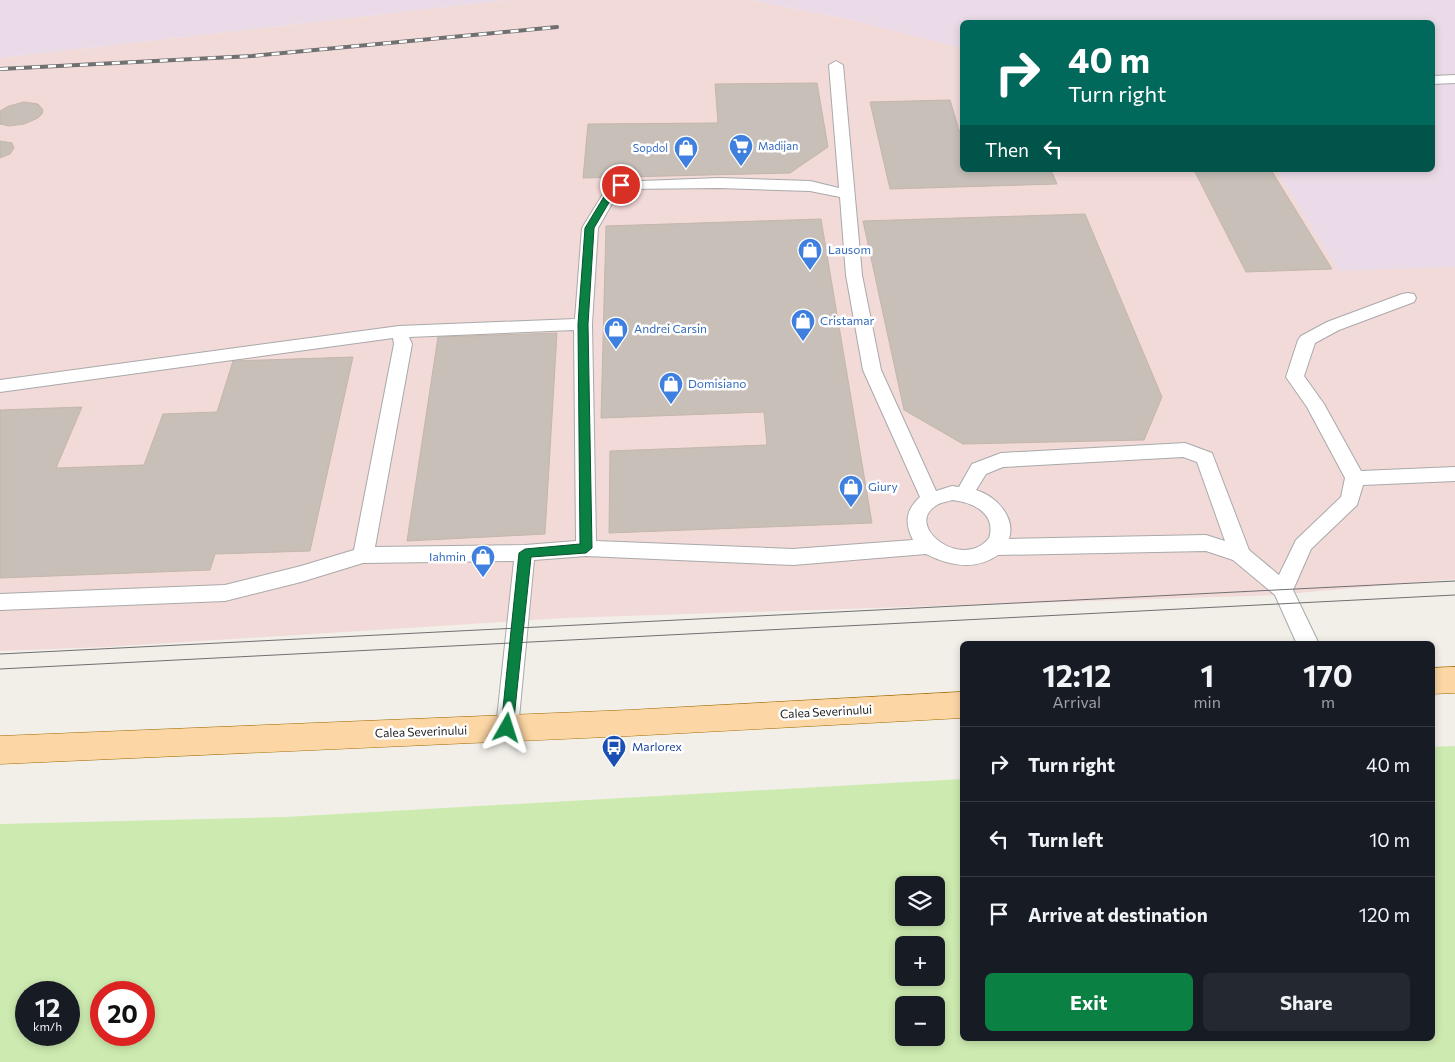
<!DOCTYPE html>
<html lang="en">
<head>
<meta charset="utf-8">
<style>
  :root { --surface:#171b24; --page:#242831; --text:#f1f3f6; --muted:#9ea1a6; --line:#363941; --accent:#0b8043 }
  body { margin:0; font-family:Commissioner,sans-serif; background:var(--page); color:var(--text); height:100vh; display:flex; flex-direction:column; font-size:19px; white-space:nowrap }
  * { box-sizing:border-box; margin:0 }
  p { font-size:16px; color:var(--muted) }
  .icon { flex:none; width:28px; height:28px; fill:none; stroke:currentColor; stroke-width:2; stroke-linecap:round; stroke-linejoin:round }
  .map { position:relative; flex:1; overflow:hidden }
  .side { position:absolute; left:960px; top:641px; width:475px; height:400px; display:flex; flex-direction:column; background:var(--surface); border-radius:8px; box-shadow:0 2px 8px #0003 }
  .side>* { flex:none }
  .banner { position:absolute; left:960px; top:20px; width:475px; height:152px; border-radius:8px; box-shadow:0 2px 8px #0003; background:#00695c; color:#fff; overflow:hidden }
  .tools { position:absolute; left:895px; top:876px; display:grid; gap:10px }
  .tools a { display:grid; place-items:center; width:50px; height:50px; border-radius:8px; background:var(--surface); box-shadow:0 2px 8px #0003; font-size:25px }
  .speed { position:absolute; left:15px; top:981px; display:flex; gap:10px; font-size:25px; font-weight:700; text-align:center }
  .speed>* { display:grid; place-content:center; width:65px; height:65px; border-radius:50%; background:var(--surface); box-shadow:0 2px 8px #0003; line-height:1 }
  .speed small { font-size:12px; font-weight:400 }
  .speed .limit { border:8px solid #d22; background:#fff; color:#111 }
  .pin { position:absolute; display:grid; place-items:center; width:42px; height:42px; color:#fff; margin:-21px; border:2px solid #fff; border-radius:50%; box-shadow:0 1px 5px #0007 }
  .me { position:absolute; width:55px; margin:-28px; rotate:6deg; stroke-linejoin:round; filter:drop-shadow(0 0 4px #0008) }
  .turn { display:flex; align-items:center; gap:18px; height:105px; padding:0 25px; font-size:22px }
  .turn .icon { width:65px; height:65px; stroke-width:2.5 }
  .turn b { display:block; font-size:35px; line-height:42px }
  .then { display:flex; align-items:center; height:48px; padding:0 25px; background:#0003; gap:10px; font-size:19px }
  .eta { display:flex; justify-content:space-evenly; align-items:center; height:85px; text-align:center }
  .eta b { font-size:30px; font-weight:700; line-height:35px }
  .action { display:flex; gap:10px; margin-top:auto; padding:10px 25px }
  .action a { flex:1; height:58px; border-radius:8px; background:var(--accent); color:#fff; font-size:20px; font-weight:700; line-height:58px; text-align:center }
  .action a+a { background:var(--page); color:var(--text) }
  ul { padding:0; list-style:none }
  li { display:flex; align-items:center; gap:15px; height:75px; padding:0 25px; border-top:1px solid var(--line) }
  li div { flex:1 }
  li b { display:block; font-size:19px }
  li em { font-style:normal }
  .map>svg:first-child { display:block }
  .commercial { fill:#f2dad9 }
  .industrial { fill:#ebdbe8 }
  .grass { fill:#cdebb0; fill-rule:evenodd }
  .building { fill:#c7bfb8; stroke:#c4b6ab }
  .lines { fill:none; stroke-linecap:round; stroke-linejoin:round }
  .lane-casing { stroke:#a9a9a9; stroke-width:2 }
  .primary-casing { stroke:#a06b00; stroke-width:1 }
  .lane { fill:#fff; fill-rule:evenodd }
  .primary { fill:#fcd6a4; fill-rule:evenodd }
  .tram { stroke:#707070; stroke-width:1 }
  .rail-casing { stroke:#707070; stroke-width:4 }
  .rail { stroke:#fff; stroke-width:2.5; stroke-dasharray:8; stroke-linecap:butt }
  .route { fill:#0b8043; stroke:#07532c }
  .labels { text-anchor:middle; stroke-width:5; stroke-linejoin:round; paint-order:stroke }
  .far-shop-label { font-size:11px; fill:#366cbe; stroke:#fff; text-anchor:start }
  .shop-label { font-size:12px; fill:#366cbe; stroke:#fff; text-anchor:start }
  .street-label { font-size:12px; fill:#222; stroke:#fff }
  .transit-label { font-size:12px; fill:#164399; stroke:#fff; text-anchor:start }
</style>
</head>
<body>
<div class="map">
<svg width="1455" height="1062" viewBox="0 0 1455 1062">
  <rect width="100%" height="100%" fill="#f2efe9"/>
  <polygon class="commercial" points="507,0 751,0 852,20 962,48 962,170 1276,170 1339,270 1455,267 1455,579 1276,595 565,618 106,647 0,651 0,58"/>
  <g class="industrial">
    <polygon points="0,0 507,0 0,58"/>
    <polygon points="751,0 1455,0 1455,267 1339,271 1276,170 1432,170 1432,22 962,22 962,48 852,20"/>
  </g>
  <path class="grass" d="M1455,746V1062H0V824L285,817L962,779V1039H1432L1433,747ZM904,885H936V918H904ZM904,945H936V978H904ZM26,992H69V1035H26ZM101,992H144V1035H101ZM904,1005H936V1038H904Z"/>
  <g class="building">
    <polygon points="817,83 828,147 790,173 583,178 588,124 718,123 715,84"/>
    <polygon points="950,100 959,130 962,130 962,170 1051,170 1057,184 890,189 870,102"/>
    <polygon points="24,102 38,104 43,110 42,114 38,118 24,124 9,126 0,124 0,111 9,106"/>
    <polygon points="0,141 12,143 14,148 10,154 0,158"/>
    <polygon points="1194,170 1271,170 1332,269 1246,272"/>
    <polygon points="1085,214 1162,397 1144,440 963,444 904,410 863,221"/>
    <polygon points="821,219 872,523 609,533 610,451 767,445 764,412 601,418 606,226"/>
    <polygon points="557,333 545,534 407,541 438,337"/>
    <polygon points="353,357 310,551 215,554 210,570 0,578 0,410 82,407 56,468 144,465 163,414 217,412 233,361"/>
  </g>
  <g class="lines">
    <defs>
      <g id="lane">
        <path d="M836,61L843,65L862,275L881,370L936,491L952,486L959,487L972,464L1001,453L1185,443L1212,453L1249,550L1279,575L1296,540L1341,497L1345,478L1307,407L1286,377L1298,340L1301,336L1327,322L1402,294L1408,293L1414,294L1416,298L1414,302L1339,330L1315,343L1304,376L1324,404L1361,471L1455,467V481L1363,485L1357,505L1311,549L1293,590L1319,644H1297L1275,595L1233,560L1206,551L998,555C975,571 950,566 926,554L793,565L586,556L534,560L518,728L515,735L507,738L499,735L496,728L514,561L363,563L301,582L225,601L0,610V594L225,585L301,566L354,550L394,344L393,338L0,392V380L399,326L575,319L582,228L606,189L616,182L719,178L810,181L839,188L829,65ZM719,188L810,191L840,197L846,275L863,370L920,497C906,510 904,522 913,540L793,549L596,541L592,324L598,228L617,195L625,189ZM574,330L576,541L525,545L375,547L412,344L409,337ZM1183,457L1197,462L1225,541L1206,535L1009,539C1016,517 996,496 976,490L986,474L1003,467ZM952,500C972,502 997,513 989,538C962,572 902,525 937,505C941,502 947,502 952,500Z"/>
        <polygon points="1455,75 1455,83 1432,84 1432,76"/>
      </g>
      <g id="primary">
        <polygon points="1455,667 1455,693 1432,694 1432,668"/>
        <polygon points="962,692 962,718 629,736 0,764 0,736 629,710"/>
      </g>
    </defs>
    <use href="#lane" class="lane-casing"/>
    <use href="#primary" class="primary-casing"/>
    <use href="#lane" class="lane"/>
    <use href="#primary" class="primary"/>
    <g class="tram">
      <polyline points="0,654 1455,581"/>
      <polyline points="0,669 1455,595"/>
    </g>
    <defs>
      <polyline id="rail" points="0,69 252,56 557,27"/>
    </defs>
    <use href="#rail" class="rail-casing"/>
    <use href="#rail" class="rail"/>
  </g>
  <polygon class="route" points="621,182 626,185 614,194 594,228 588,324 592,548 586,553 531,557 513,728 512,732 507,734 502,732 501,728 519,553 525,549 580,544 578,324 585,228 608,190"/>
  <defs>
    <symbol id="supermarket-pin" viewBox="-11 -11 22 30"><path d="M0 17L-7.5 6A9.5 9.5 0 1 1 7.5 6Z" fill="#3f7fe0" stroke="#fff"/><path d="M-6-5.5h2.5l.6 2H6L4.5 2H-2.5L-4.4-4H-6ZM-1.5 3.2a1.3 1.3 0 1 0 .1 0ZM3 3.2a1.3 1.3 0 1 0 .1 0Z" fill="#fff"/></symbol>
    <symbol id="shop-pin" viewBox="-11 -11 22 30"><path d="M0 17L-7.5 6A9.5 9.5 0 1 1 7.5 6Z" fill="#3f7fe0" stroke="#fff"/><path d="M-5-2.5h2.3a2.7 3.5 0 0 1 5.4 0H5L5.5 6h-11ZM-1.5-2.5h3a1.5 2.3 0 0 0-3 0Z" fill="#fff"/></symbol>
    <symbol id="bus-pin" viewBox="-11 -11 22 30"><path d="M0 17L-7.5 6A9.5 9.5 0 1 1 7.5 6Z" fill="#1a4fb4" stroke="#fff"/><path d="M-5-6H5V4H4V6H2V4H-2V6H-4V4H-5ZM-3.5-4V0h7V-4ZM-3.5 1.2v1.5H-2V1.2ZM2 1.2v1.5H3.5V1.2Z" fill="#fff"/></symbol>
  </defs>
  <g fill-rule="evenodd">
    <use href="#supermarket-pin" x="727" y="132" width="28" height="38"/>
    <use href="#shop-pin" x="672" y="134" width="28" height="38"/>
    <use href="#shop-pin" x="796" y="236" width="28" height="38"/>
    <use href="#shop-pin" x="789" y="307" width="28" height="38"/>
    <use href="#shop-pin" x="602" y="315" width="28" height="38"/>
    <use href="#shop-pin" x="657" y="370" width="28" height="38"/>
    <use href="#shop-pin" x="837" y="473" width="28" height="38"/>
    <use href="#shop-pin" x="469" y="543" width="28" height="38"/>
    <use href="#bus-pin" x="600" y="733" width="28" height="38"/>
  </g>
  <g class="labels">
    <g class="far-shop-label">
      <text x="758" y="150">Madijan</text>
      <text x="668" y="152" text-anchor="end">Sopdol</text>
    </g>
    <g class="shop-label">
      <text x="828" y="254">Lausom</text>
      <text x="820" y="325">Cristamar</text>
      <text x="634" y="333">Andrei Carsin</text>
      <text x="688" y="388">Domisiano</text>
      <text x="868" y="491">Giury</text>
      <text x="466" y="561" text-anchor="end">Iahmin</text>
    </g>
    <g class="street-label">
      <text transform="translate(826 712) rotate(-3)" y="4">Calea Severinului</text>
      <text transform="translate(421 732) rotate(-2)" y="4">Calea Severinului</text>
    </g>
    <g class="transit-label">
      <text x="632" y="751">Marlorex</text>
    </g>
  </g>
</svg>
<div class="tools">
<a><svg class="icon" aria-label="layers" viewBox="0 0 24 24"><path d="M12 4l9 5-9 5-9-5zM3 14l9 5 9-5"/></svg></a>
<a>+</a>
<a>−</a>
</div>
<div class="speed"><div>12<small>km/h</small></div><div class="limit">20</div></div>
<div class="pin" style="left:621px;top:185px;background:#d93025"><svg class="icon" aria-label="arrive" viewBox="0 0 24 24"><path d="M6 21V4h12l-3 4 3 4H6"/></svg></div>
<svg class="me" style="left:507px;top:728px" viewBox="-20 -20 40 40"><path d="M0-17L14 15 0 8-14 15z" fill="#0b8043" stroke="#fff" stroke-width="4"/></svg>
<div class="banner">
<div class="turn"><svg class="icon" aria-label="right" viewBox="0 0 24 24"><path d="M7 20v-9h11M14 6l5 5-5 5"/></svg><div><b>40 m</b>Turn right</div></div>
<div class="then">Then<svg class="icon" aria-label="left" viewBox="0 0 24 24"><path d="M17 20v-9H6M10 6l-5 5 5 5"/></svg></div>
</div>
<section class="side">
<div class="eta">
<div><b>12:12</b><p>Arrival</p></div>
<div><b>1</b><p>min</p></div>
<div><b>170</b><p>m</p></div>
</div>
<ul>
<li><svg class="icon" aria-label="right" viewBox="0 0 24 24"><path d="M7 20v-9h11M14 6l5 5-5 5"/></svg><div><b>Turn right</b></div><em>40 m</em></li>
<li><svg class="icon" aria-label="left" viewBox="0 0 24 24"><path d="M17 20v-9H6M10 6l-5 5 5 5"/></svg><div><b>Turn left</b></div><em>10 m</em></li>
<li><svg class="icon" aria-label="arrive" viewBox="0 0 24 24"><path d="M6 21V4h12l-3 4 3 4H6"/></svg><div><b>Arrive at destination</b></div><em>120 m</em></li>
</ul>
<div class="action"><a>Exit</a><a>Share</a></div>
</section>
</div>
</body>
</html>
